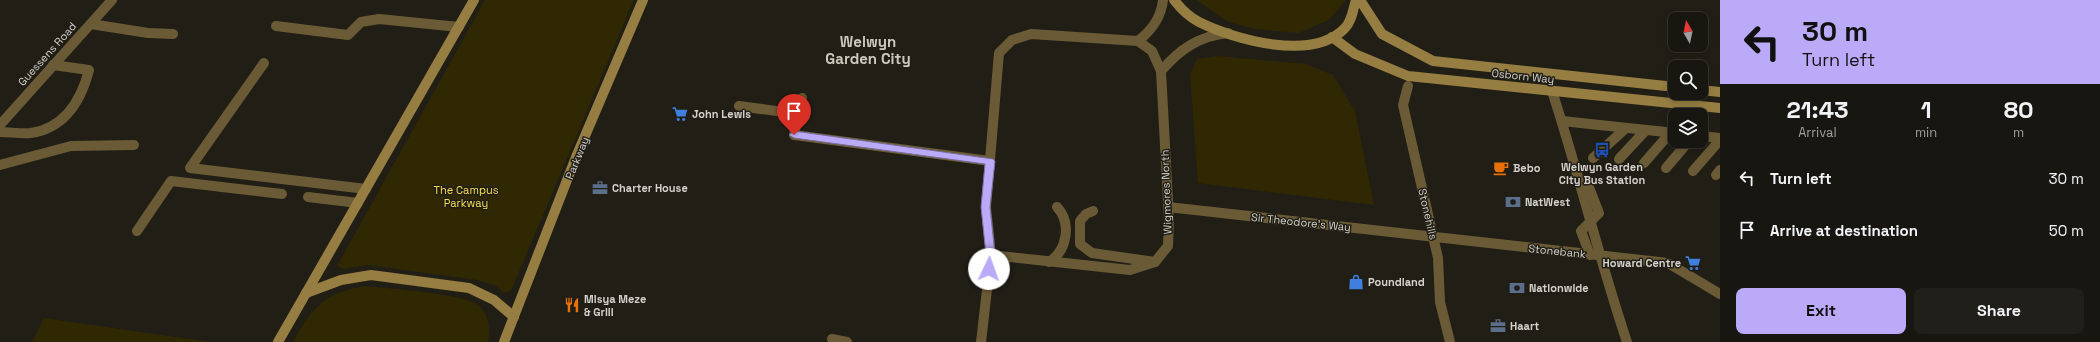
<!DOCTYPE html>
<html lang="en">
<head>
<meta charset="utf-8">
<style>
  :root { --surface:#181610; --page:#211f19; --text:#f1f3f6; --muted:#9f9f9f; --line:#363530; --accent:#baaaf7 }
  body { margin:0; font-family:"Space Grotesk",sans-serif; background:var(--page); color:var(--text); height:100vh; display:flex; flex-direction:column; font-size:15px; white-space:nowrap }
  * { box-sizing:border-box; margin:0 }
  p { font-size:13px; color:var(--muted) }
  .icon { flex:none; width:22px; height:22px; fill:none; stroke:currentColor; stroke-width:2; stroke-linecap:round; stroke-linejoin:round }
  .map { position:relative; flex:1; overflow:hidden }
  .side { display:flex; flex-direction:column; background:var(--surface); width:380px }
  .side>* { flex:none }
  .guide { background:#baaaf7; color:#111; overflow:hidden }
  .needle { width:26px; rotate:351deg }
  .tools { position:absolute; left:1668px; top:12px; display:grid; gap:8px }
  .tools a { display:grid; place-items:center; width:40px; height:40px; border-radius:8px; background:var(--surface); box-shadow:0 2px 6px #0003,0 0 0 1px var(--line); font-size:20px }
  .pin { position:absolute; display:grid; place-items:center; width:34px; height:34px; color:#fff; margin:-41px -17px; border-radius:50% 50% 50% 0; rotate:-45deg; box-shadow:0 0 4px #0007 }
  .pin .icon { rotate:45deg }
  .me { position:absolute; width:44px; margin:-22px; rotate:3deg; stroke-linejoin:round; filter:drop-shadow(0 0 3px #0008) }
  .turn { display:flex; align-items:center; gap:14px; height:84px; padding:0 16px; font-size:18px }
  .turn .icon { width:52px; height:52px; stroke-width:2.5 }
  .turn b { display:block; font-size:28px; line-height:34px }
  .eta { display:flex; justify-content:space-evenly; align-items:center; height:68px; text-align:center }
  .eta b { font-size:24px; font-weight:600; line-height:28px }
  .action { display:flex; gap:8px; margin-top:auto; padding:8px 16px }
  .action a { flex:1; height:46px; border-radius:8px; background:var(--accent); color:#111; font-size:16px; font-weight:600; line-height:46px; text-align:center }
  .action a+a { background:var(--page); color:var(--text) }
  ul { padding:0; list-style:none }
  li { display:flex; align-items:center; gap:12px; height:52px; padding:0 16px }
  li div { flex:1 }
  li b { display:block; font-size:15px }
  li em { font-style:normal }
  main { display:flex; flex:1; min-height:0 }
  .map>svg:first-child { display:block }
  .green { fill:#302803 }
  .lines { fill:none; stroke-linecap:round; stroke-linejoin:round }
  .lane { stroke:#6a5b36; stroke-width:10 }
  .street { stroke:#6a5b36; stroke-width:10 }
  .secondary { stroke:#967d41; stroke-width:10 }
  .route { fill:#baaaf7; stroke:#796ea1 }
  .labels { text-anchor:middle; stroke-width:3; stroke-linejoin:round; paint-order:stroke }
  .street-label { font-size:11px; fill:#d3d1cb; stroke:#201e15 }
  .poi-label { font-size:11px; font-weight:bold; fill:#d3d1cb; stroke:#201e15; text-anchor:start }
  .park-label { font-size:11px; fill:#fbdf55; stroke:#201e15 }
  .district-label { font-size:15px; font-weight:bold; fill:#cccabe; stroke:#201e15 }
</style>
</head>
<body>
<main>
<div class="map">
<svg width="1720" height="342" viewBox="0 0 1720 342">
  <rect width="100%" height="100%" fill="#201e15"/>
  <g class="green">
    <polygon points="485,0 634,0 511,291 504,293 497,286 477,280 368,265 344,269 337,266"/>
    <polygon points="1197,0 1345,0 1345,1 1329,20 1299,33 1254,29 1227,21"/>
    <polygon points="1218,56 1306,64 1333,75 1355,111 1374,205 1198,183 1190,74 1197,59"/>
    <path d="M366,286C390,289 461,293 478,305C489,313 491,330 488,342H293C313,307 324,292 366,286Z"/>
    <polygon points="44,318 210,342 32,342"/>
  </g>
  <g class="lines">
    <g class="lane">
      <polyline points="91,24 148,33 173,34"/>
      <polyline points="276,26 348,35 361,22 379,19 459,27"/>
      <polyline points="264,63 190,168 366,189"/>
      <path d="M1552,91C1579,174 1599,259 1627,342"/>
      <polyline points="802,98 794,135 990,161"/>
      <polyline points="739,106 799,114"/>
      <polyline points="1562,121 1675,133"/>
      <path d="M0,132C10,132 21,134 31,133C65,128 81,101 89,70L53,65"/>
      <polyline points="1701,136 1720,138"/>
      <polyline points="1593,158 1626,128"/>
      <polyline points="1619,159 1646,130"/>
      <polyline points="1644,163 1671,132"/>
      <polyline points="0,165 71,146 134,145"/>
      <polyline points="1666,168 1689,141"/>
      <polyline points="1693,171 1720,140"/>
      <polyline points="1716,175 1720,170"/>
      <polyline points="308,197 358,203"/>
      <polyline points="1093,211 1086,214 1080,221 1080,244 1092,253 1155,262"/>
      <polyline points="137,231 171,181 282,194"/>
      <path d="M1049,262C1067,251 1072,223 1057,207"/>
      <polyline points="832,339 847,342"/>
    </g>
    <g class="street">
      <polygon points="1031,34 1138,41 1152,51 1161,71 1169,220 1168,246 1155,262 1130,270 991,255 986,207 999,53 1012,40"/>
      <path d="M1138,41C1152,30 1161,18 1163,0"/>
      <path d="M1161,71C1180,49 1199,36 1228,33"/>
      <polyline points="1408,86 1403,105 1438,258 1440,302 1450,342"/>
      <polyline points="0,125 112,0"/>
      <polyline points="1587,182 1599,213 1581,231 1590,255"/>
      <polyline points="1168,207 1668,263 1720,294"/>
      <polyline points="981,342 991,255"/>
    </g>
    <g class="secondary">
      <path d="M1174,0C1181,9 1189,17 1199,22C1235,40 1313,62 1345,28C1352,21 1353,9 1356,0"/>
      <polyline points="1360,0 1382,34 1433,61 1675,87"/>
      <polyline points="1332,37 1355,54 1408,76 1720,108"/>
      <polyline points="1701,90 1720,92"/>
      <polyline points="306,293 341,280 371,275 469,288 494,300 514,317"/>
      <polyline points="278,342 474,0"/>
      <polyline points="504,342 576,157 643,0"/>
    </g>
  </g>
  <polygon class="route" points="794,131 993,159 995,161 990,207 995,255 992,272 989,274 984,269 986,255 981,207 985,164 794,138 789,135"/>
  <defs>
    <symbol id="supermarket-bare" viewBox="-9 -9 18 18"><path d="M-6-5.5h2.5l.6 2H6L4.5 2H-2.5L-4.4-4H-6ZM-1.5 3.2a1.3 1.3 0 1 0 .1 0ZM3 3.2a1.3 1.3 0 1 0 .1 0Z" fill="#3f7fe0" stroke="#201e15" stroke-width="2.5" paint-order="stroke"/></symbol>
    <symbol id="bus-bare" viewBox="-9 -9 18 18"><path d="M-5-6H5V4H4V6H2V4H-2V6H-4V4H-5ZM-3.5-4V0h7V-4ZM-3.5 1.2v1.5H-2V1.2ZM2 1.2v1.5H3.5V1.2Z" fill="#1a4fb4" stroke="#201e15" stroke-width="2.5" paint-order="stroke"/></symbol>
    <symbol id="cafe-bare" viewBox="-9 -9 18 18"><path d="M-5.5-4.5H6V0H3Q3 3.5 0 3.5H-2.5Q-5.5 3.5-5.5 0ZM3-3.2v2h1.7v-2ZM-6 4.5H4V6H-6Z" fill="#e8710a" stroke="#201e15" stroke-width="2.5" paint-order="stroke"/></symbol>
    <symbol id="office-bare" viewBox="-9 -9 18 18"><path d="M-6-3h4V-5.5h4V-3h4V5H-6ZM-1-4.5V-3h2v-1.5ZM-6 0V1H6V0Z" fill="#5c6f8a" stroke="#201e15" stroke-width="2.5" paint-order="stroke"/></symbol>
    <symbol id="bank-bare" viewBox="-9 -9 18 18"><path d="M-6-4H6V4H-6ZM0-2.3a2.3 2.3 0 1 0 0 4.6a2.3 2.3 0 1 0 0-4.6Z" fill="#5c6f8a" stroke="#201e15" stroke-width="2.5" paint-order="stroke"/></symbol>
    <symbol id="shop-bare" viewBox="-9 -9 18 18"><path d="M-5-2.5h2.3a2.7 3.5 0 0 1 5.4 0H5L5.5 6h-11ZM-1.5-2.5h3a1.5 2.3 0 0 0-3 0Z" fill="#3f7fe0" stroke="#201e15" stroke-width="2.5" paint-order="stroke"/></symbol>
    <symbol id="restaurant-bare" viewBox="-9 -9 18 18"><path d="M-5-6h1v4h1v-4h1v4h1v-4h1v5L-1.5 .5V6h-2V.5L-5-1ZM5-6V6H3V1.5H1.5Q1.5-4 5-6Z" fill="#e8710a" stroke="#201e15" stroke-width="2.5" paint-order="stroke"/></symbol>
  </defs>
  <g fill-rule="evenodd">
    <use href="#supermarket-bare" x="669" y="103" width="22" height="22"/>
    <use href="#bus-bare" x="1591" y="139" width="22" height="22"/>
    <use href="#cafe-bare" x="1490" y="157" width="22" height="22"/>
    <use href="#office-bare" x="589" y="177" width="22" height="22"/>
    <use href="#bank-bare" x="1502" y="191" width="22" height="22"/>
    <use href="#supermarket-bare" x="1682" y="252" width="22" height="22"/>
    <use href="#shop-bare" x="1345" y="271" width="22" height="22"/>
    <use href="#bank-bare" x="1506" y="277" width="22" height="22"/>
    <use href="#restaurant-bare" x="561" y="294" width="22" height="22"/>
    <use href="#office-bare" x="1487" y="315" width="22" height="22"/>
  </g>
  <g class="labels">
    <g class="street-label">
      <text transform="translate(47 54) rotate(-48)" y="4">Guessens Road</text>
      <text transform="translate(1523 76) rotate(6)" y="4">Osborn Way</text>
      <text transform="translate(577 158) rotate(-68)" y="4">Parkway</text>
      <text transform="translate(1166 192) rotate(-92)" y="4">Wigmores North</text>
      <text transform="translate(1428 214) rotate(77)" y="4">Stonehills</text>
      <text transform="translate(1301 222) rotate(6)" y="4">Sir Theodore's Way</text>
      <text transform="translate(1557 251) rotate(6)" y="4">Stonebank</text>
    </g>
    <g class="poi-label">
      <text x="692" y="118">John Lewis</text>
      <text x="1602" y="171" text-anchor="middle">Welwyn Garden<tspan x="1602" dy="13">City Bus Station</tspan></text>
      <text x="1513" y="172">Bebo</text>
      <text x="612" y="192">Charter House</text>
      <text x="1525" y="206">NatWest</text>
      <text x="1681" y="267" text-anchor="end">Howard Centre</text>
      <text x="1368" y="286">Poundland</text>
      <text x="1529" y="292">Nationwide</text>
      <text x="584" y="303">Misya Meze<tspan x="584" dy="13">&amp; Grill</tspan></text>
      <text x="1510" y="330">Haart</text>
    </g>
    <g class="park-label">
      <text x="466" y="194">The Campus<tspan x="466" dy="13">Parkway</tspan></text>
    </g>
    <g class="district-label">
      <text x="868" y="47">Welwyn<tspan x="868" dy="17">Garden City</tspan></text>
    </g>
  </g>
</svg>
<div class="tools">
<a><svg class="needle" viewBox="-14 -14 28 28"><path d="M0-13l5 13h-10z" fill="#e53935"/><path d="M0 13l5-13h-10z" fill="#9f9f9f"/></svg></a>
<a><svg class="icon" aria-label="search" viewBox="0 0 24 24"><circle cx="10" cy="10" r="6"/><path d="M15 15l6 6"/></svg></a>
<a><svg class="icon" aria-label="layers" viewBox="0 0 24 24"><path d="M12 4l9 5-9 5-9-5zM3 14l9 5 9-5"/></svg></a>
</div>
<div class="pin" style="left:794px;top:135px;background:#d93025"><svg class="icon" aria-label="arrive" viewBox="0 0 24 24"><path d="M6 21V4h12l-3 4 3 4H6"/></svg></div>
<svg class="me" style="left:989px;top:269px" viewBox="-20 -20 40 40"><circle r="19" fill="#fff"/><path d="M0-13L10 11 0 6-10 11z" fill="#baaaf7"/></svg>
</div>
<section class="side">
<div class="guide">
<div class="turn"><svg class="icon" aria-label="left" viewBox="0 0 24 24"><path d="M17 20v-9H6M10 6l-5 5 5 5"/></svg><div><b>30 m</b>Turn left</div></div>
</div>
<div class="eta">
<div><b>21:43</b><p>Arrival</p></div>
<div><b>1</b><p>min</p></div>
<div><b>80</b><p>m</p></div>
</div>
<ul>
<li><svg class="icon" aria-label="left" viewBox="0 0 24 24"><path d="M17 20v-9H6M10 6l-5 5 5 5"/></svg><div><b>Turn left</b></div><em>30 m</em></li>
<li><svg class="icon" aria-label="arrive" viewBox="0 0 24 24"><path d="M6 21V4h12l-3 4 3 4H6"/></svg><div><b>Arrive at destination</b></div><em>50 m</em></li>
</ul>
<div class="action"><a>Exit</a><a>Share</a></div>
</section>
</main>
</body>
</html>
